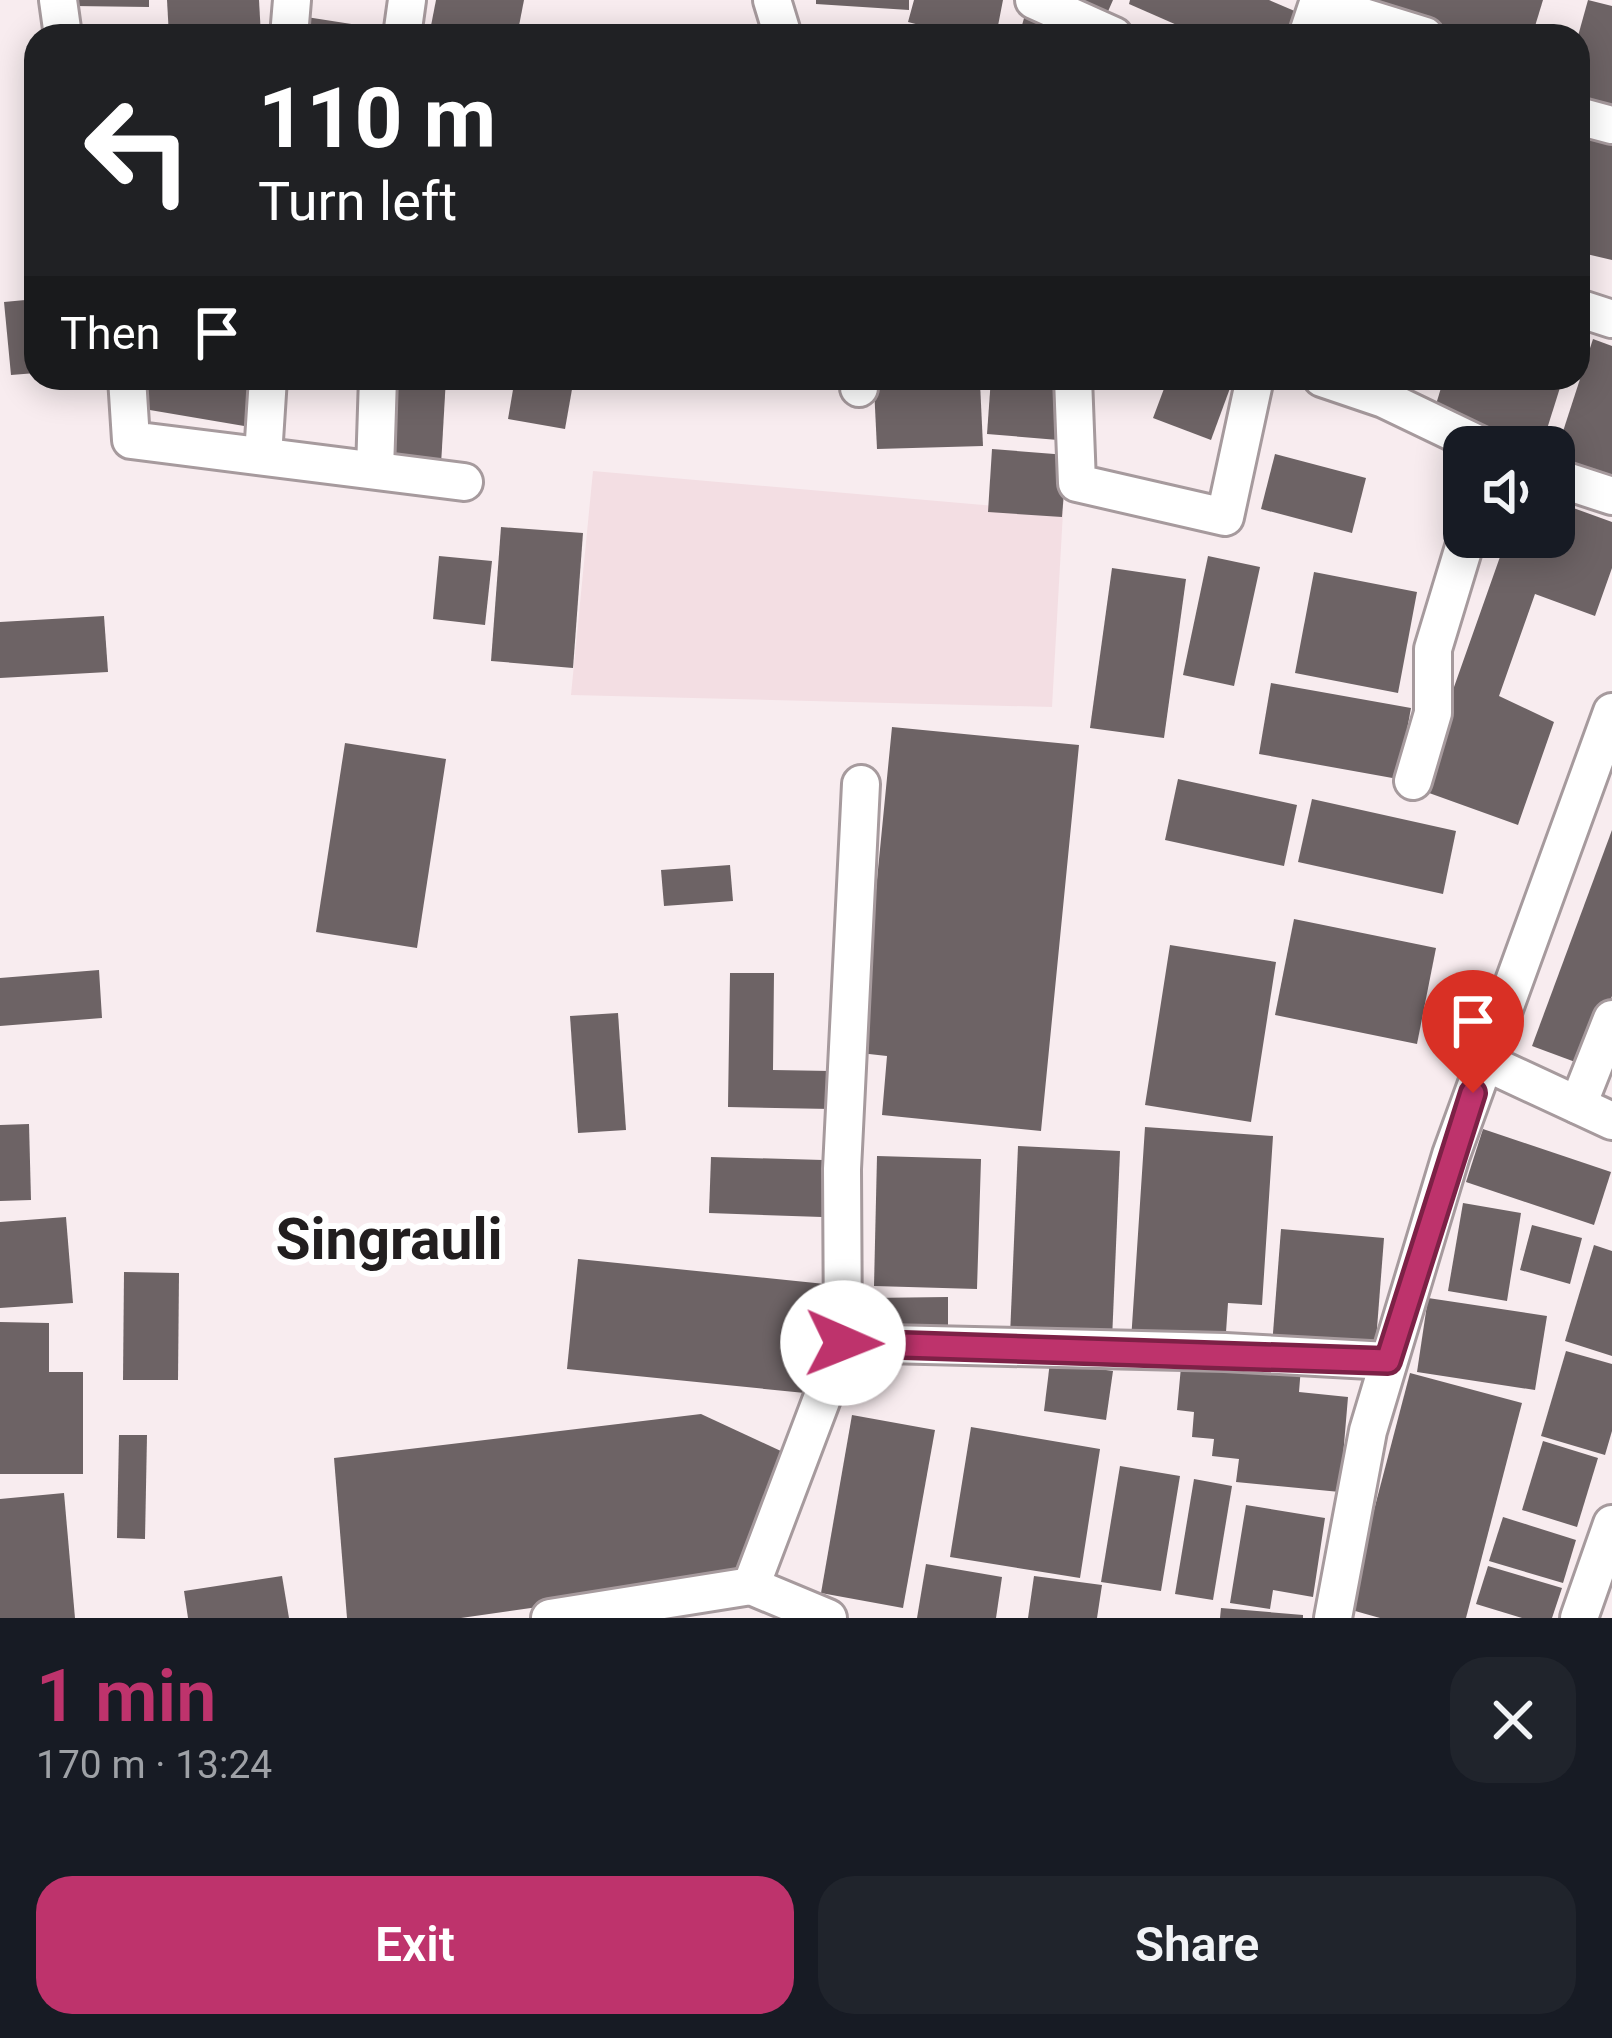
<!DOCTYPE html>
<html lang="en">
<head>
<meta charset="utf-8">
<style>
  :root { --surface:#171b24; --page:#20242c; --text:#f1f3f6; --muted:#9ea1a6; --accent:#be336c }
  body { margin:0; font-family:Roboto,sans-serif; background:var(--page); color:var(--text); height:100vh; display:flex; flex-direction:column; font-size:45px; white-space:nowrap }
  * { box-sizing:border-box; margin:0 }
  p { font-size:39px; color:var(--muted) }
  .icon { flex:none; width:66px; height:66px; fill:none; stroke:currentColor; stroke-width:2; stroke-linecap:round; stroke-linejoin:round }
  .map { position:relative; height:1618px; overflow:hidden }
  .drawer { display:flex; flex-direction:column; background:var(--surface); flex:1 }
  .drawer>* { flex:none }
  .banner { position:absolute; left:24px; top:24px; width:1566px; height:366px; border-radius:36px; box-shadow:0 6px 30px #0003; background:#202124; color:#fff; overflow:hidden }
  .tools { position:absolute; left:1443px; top:426px; display:grid; gap:24px }
  .tools a { display:grid; place-items:center; width:132px; height:132px; border-radius:24px; background:var(--surface); box-shadow:0 6px 30px #0003; font-size:60px }
  .pin { position:absolute; display:grid; place-items:center; width:102px; height:102px; color:#fff; margin:-123px -51px; border-radius:50% 50% 50% 0; rotate:-45deg; box-shadow:0 0 12px #0007 }
  .pin .icon { rotate:45deg }
  .me { position:absolute; width:132px; margin:-66px; rotate:91deg; stroke-linejoin:round; filter:drop-shadow(0 0 9px #0008) }
  .turn { display:flex; align-items:center; gap:42px; height:252px; padding:0 36px; font-size:54px }
  .turn .icon { width:156px; height:156px; stroke-width:2.5 }
  .turn b { display:block; font-size:84px; line-height:102px }
  .then { display:flex; align-items:center; height:114px; padding:0 36px; background:#0003; gap:24px; font-size:45px }
  .round { display:grid; place-items:center; flex:none; width:126px; height:126px; border-radius:36px; background:var(--page) }
  .head { display:flex; align-items:center; justify-content:space-between; height:204px; padding:0 36px }
  h1 { font-size:72px; font-weight:600; line-height:90px; color:var(--accent) }
  .cta { display:flex; gap:24px; margin-top:auto; padding:24px 36px }
  .cta a { flex:1; height:138px; border-radius:36px; background:var(--accent); color:#fff; font-size:48px; font-weight:600; line-height:138px; text-align:center }
  .cta a+a { background:var(--page); color:var(--text) }
  .map>svg:first-child { display:block }
  .built { fill:#f3dee3 }
  .building { fill:#6d6365 }
  .lines { fill:none; stroke-linecap:round; stroke-linejoin:round }
  .minor-casing { stroke:#a69a9d; stroke-width:42 }
  .minor { stroke:#fff; stroke-width:36 }
  .route-casing { stroke:#7c2146; stroke-width:30 }
  .route { stroke:#be336c; stroke-width:21 }
  .labels { text-anchor:middle; stroke-width:12; stroke-linejoin:round; paint-order:stroke }
  .town-label { font-size:57px; font-weight:bold; fill:#221e1f; stroke:#fff }
</style>
</head>
<body>
<div class="map">
<svg width="1612" height="1618" viewBox="0 0 1612 1618">
  <rect width="100%" height="100%" fill="#f8ecef"/>
  <polygon class="built" points="593,471 1063,512 1052,707 571,695"/>
  <g class="building">
    <polygon points="74,0 149,0 149,7 74,6"/>
    <polygon points="167,0 259,0 261,36 169,36"/>
    <polygon points="436,0 524,0 517,36 429,36"/>
    <polygon points="816,0 909,0 909,10 816,4"/>
    <polygon points="914,0 1003,0 996,36 934,36 935,29 908,22"/>
    <polygon points="1044,0 1113,0 1102,25"/>
    <polygon points="1130,0 1269,0 1304,15 1295,36 1202,36 1129,4"/>
    <polygon points="1350,0 1543,0 1532,36 1469,36"/>
    <polygon points="1588,0 1612,6 1612,110 1578,100 1578,36"/>
    <polygon points="1026,11 1086,36 1019,36"/>
    <polygon points="1325,13 1375,36 1318,36"/>
    <polygon points="300,16 377,28 376,36 298,36"/>
    <polygon points="1578,134 1612,142 1612,260 1578,252"/>
    <polygon points="36,299 36,373 11,375 4,302"/>
    <polygon points="1593,339 1612,346 1612,476 1555,456"/>
    <polygon points="141,378 256,378 250,427 138,408"/>
    <polygon points="387,378 446,378 441,465 382,461"/>
    <polygon points="515,378 574,378 565,429 508,419"/>
    <polygon points="991,378 1063,378 1058,440 987,434"/>
    <polygon points="1168,378 1233,380 1211,440 1153,418"/>
    <polygon points="1444,378 1563,378 1542,445 1434,411"/>
    <polygon points="980,383 983,446 877,449 874,387"/>
    <polygon points="992,449 1067,455 1062,517 988,512"/>
    <polygon points="1275,454 1366,478 1352,533 1261,509"/>
    <polygon points="1554,501 1612,522 1612,568 1595,616 1535,594 1499,696 1554,722 1518,825 1418,789 1507,537 1554,537"/>
    <polygon points="501,527 583,533 573,668 491,661"/>
    <polygon points="439,556 492,561 485,625 433,619"/>
    <polygon points="1208,556 1260,567 1234,686 1183,675"/>
    <polygon points="1112,568 1186,579 1164,738 1090,728"/>
    <polygon points="1314,572 1417,592 1398,693 1295,673"/>
    <polygon points="104,616 108,672 0,678 0,622"/>
    <polygon points="1271,683 1411,708 1398,779 1259,754"/>
    <polygon points="892,727 1079,745 1041,1131 882,1115 887,1056 860,1053"/>
    <polygon points="345,743 446,759 417,948 316,932"/>
    <polygon points="1178,779 1297,805 1284,866 1165,840"/>
    <polygon points="1312,799 1456,831 1443,894 1298,862"/>
    <polygon points="1612,830 1612,996 1586,1066 1532,1046"/>
    <polygon points="730,865 733,901 664,906 661,870"/>
    <polygon points="1294,919 1436,948 1417,1044 1275,1015"/>
    <polygon points="1170,945 1276,962 1251,1122 1145,1105"/>
    <polygon points="99,970 102,1018 0,1026 0,978"/>
    <polygon points="730,973 774,973 773,1070 831,1071 831,1109 728,1107"/>
    <polygon points="618,1013 626,1130 578,1133 570,1016"/>
    <polygon points="29,1124 31,1200 0,1201 0,1125"/>
    <polygon points="1145,1127 1273,1136 1262,1305 1228,1303 1225,1347 1131,1341"/>
    <polygon points="1483,1129 1611,1172 1594,1225 1466,1182"/>
    <polygon points="1018,1146 1120,1151 1112,1340 1010,1336"/>
    <polygon points="877,1156 981,1159 977,1289 874,1286"/>
    <polygon points="711,1157 823,1160 822,1217 709,1213"/>
    <polygon points="1463,1203 1521,1213 1507,1301 1448,1291"/>
    <polygon points="66,1217 73,1303 0,1308 0,1222"/>
    <polygon points="1532,1225 1582,1238 1570,1284 1520,1270"/>
    <polygon points="1281,1229 1384,1238 1375,1354 1272,1346"/>
    <polygon points="1594,1245 1612,1251 1612,1356 1565,1341"/>
    <polygon points="578,1259 825,1284 815,1394 567,1369"/>
    <polygon points="124,1272 179,1273 178,1380 123,1380"/>
    <polygon points="948,1297 948,1348 870,1349 870,1298"/>
    <polygon points="1428,1298 1547,1316 1535,1390 1417,1372"/>
    <polygon points="0,1322 49,1323 49,1372 83,1372 83,1474 0,1474"/>
    <polygon points="1566,1351 1612,1364 1612,1431 1605,1455 1541,1436"/>
    <polygon points="1182,1356 1301,1367 1299,1392 1348,1397 1340,1492 1236,1482 1239,1459 1212,1456 1214,1439 1192,1437 1194,1412 1177,1410"/>
    <polygon points="1050,1362 1113,1371 1106,1420 1044,1411"/>
    <polygon points="1410,1373 1522,1403 1466,1618 1380,1618 1348,1609"/>
    <polygon points="701,1414 783,1452 749,1577 461,1618 347,1618 334,1458"/>
    <polygon points="852,1415 935,1430 903,1608 821,1593"/>
    <polygon points="971,1427 1100,1449 1080,1578 950,1557"/>
    <polygon points="119,1435 147,1435 145,1539 117,1538"/>
    <polygon points="1543,1441 1598,1458 1577,1527 1522,1510"/>
    <polygon points="1120,1466 1180,1476 1161,1591 1101,1582"/>
    <polygon points="1194,1479 1232,1486 1213,1600 1175,1594"/>
    <polygon points="64,1493 75,1618 0,1618 0,1499"/>
    <polygon points="1246,1505 1325,1518 1313,1597 1273,1590 1270,1609 1230,1603"/>
    <polygon points="1503,1517 1576,1540 1563,1583 1489,1561"/>
    <polygon points="926,1564 1002,1577 996,1618 917,1618"/>
    <polygon points="1488,1566 1562,1588 1552,1618 1522,1618 1476,1604"/>
    <polygon points="282,1576 289,1618 188,1618 184,1591"/>
    <polygon points="1034,1576 1102,1585 1097,1618 1028,1618"/>
    <polygon points="1221,1608 1303,1615 1303,1618 1220,1618"/>
  </g>
  <g class="lines">
    <defs>
      <g id="minor">
        <polyline points="58,0 63,36"/>
        <polyline points="772,0 783,36"/>
        <polyline points="1034,0 1114,36"/>
        <polyline points="289,36 292,0"/>
        <polyline points="402,36 407,0"/>
        <polyline points="1307,36 1318,3 1425,36"/>
        <polyline points="1578,116 1612,125"/>
        <polyline points="1578,308 1612,319"/>
        <polyline points="127,378 131,440 464,482"/>
        <polyline points="859,378 859,388"/>
        <polyline points="1073,378 1077,483 1225,517 1255,378"/>
        <polyline points="1322,378 1384,399 1484,447"/>
        <polyline points="263,456 268,378"/>
        <polyline points="375,470 378,378"/>
        <polyline points="1554,477 1612,496"/>
        <polyline points="1413,781 1433,713 1433,649 1467,537"/>
        <polyline points="1485,1062 1612,1121"/>
        <polyline points="1578,1105 1612,1019"/>
        <polyline points="843,1343 1225,1352 1388,1361"/>
        <polyline points="751,1586 843,1343 842,1169 861,784"/>
        <polyline points="550,1618 751,1586 828,1618"/>
        <polyline points="1333,1618 1368,1431 1451,1155 1612,712"/>
        <polyline points="1579,1618 1612,1524"/>
      </g>
    </defs>
    <use href="#minor" class="minor-casing"/>
    <use href="#minor" class="minor"/>
  </g>
  <g class="lines">
    <defs>
      <polyline id="route" points="843,1343 1388,1361 1473,1093"/>
    </defs>
    <use href="#route" class="route-casing"/>
    <use href="#route" class="route"/>
  </g>
  <g class="labels">
    <g class="town-label">
      <text x="389" y="1259">Singrauli</text>
    </g>
  </g>
</svg>
<div class="tools">
<a><svg class="icon" aria-label="sound" viewBox="0 0 24 24"><path d="M4 9h4l5-4v14l-5-4H4zM17 9q2 3 0 6"/></svg></a>
</div>
<div class="pin" style="left:1473px;top:1093px;background:#d93025"><svg class="icon" aria-label="arrive" viewBox="0 0 24 24"><path d="M6 21V4h12l-3 4 3 4H6"/></svg></div>
<svg class="me" style="left:843px;top:1343px" viewBox="-20 -20 40 40"><circle r="19" fill="#fff"/><path d="M0-13L10 11 0 6-10 11z" fill="#be336c"/></svg>
<div class="banner">
<div class="turn"><svg class="icon" aria-label="left" viewBox="0 0 24 24"><path d="M17 20v-9H6M10 6l-5 5 5 5"/></svg><div><b>110 m</b>Turn left</div></div>
<div class="then">Then<svg class="icon" aria-label="arrive" viewBox="0 0 24 24"><path d="M6 21V4h12l-3 4 3 4H6"/></svg></div>
</div>
</div>
<section class="drawer">
<div class="head"><div><h1>1 min</h1><p>170 m · 13:24</p></div><a class="round"><svg class="icon" aria-label="close" viewBox="0 0 24 24"><path d="M6 6l12 12M18 6L6 18"/></svg></a></div>
<div class="cta"><a>Exit</a><a>Share</a></div>
</section>
</body>
</html>
